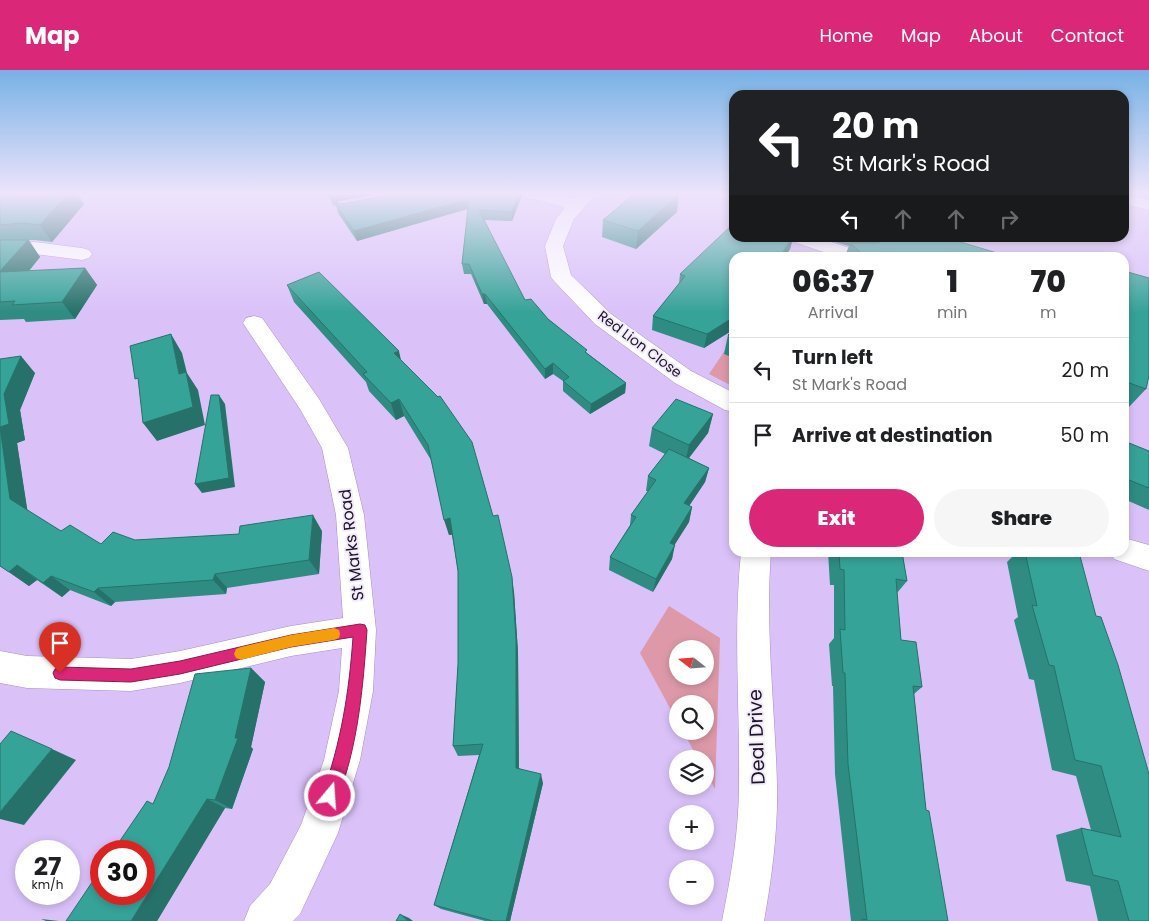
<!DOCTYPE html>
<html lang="en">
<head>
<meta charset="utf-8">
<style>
  :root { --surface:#fff; --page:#f6f6f6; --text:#202124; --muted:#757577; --line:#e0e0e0; --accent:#db2777 }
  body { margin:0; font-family:Poppins,sans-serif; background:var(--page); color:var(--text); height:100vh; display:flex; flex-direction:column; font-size:19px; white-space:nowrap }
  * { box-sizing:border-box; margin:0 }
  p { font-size:16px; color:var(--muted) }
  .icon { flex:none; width:28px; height:28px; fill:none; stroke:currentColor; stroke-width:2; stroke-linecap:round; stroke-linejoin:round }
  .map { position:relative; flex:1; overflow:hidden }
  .details { position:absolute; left:729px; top:182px; width:400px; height:305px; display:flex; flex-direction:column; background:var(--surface); border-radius:15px; box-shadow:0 2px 8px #0003 }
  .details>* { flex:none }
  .top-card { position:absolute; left:729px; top:20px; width:400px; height:152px; border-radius:15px; box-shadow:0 2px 8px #0003; background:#202124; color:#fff; overflow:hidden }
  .needle { width:32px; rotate:287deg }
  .tools { position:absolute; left:669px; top:570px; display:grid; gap:10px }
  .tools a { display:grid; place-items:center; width:45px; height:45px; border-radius:50%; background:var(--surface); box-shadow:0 2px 8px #0003; font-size:25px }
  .speed { position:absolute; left:15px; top:770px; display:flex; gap:10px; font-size:25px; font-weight:700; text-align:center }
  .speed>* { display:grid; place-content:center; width:65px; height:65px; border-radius:50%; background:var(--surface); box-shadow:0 2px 8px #0003; line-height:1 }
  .speed small { font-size:12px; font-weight:400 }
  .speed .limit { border:8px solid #d22; background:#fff; color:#111 }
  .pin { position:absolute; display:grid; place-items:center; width:42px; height:42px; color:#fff; margin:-51px -21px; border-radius:50% 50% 50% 0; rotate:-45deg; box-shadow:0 0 5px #0007 }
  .pin .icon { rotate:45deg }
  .me { position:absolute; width:55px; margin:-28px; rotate:18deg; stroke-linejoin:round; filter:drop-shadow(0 0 4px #0008) }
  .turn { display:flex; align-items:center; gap:18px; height:105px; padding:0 20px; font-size:22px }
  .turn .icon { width:65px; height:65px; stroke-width:2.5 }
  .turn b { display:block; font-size:35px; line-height:42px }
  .lanes { display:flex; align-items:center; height:48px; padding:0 20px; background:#0003; justify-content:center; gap:25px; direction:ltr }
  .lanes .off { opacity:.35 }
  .eta { display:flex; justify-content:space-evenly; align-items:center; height:85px; text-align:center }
  .eta b { font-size:30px; font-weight:800; line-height:35px }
  .action { display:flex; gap:10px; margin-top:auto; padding:10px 20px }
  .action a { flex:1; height:58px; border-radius:30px; background:var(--accent); color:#fff; font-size:20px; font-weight:800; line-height:58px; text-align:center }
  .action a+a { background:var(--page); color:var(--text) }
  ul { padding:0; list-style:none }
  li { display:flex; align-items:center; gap:15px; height:65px; padding:0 20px; border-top:1px solid var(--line) }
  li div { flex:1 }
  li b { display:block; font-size:19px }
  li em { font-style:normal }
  header { display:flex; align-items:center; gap:30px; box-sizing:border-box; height:70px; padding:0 25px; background:var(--accent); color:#fff }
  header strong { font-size:24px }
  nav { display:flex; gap:28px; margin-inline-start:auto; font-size:18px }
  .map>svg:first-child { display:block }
  .green { fill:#de99a8; fill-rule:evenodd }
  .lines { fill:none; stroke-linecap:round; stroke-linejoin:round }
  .minor-casing { stroke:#a98bcd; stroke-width:1 }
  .tertiary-casing { stroke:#a98bcd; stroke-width:1 }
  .minor { fill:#fff; fill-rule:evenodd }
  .tertiary { fill:#fff; fill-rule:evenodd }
  .wall { fill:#2e8c83 }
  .shaded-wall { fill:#26726a }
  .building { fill:#36a398; stroke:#26726a }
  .route { fill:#db2777; stroke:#8e194d }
  .slow { fill:#f59e0b }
  .labels { text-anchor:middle; stroke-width:4; stroke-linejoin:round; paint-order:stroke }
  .far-street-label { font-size:14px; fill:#1e122a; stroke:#f2ecfa }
  .street-label { font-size:16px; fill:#1e122a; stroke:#f2ecfa }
  .near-street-label { font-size:19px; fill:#1e122a; stroke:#f2ecfa }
</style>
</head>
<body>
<header>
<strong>Map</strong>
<nav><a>Home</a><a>Map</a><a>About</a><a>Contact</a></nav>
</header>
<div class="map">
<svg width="1149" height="851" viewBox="0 0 1149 851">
  <rect width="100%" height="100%" fill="#dac2f9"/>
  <g class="green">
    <polygon points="734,267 734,317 709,304"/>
    <path d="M669,536L720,568L715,719L705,701V689H698L683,661H705V634H678L677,651L640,583ZM678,579H705V606H678Z"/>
  </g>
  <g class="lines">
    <defs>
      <g id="minor">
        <polygon points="523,123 551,123 573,128 579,123 597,123 574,149 563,176 571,205 611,244 691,301 734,323 734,342 725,340 675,313 595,254 554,211 551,207 545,176 556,149 565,137 526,127"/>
        <polygon points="723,123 734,123 734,130 725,127"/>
        <polygon points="792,168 818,168 869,184 871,188 841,188 794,172"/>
        <polygon points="35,172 82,178 89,180 92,184 89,188 82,190 35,184 0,186 0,174"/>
        <polygon points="254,246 262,248 319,329 348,378 364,445 376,560 373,621 360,690 338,763 300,844 293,851 244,851 250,836 270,814 301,755 324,690 339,621 342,578 291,586 180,613 131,621 27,618 0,613 0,581 27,586 131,589 180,581 291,556 343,548 336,445 322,378 300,339 243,253 246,248"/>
        <polygon points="1124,468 1149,475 1149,501 1114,489 1111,482 1124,482"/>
        <path d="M741,482H771C765,560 775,637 777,715C778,760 772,806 764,851H722C731,806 739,761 739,715C740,637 733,560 741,482Z"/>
      </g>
      <polygon id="tertiary" points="1124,124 1149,130 1149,140 1124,134"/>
    </defs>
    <use href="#minor" class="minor-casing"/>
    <use href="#tertiary" class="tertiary-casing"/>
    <use href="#minor" class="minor"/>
    <use href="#tertiary" class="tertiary"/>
  </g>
  <g class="wall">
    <polygon points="0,123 84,134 52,172 35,170 29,170 40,187 29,201 85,198 97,215 75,249 26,252 24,249 0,250"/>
    <polygon points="326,123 382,123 339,131 337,133 342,134 399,123 523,123 512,151 484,150 525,230 548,249 587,283 626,313 625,323 590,344 563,321 563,311 553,304 545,309 487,234 484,234 471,204 464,204 462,194 468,139 357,171 338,143 336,134 334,136"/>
    <polygon points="677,142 636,179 602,167 603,150"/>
    <polygon points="734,168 793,168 790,179 784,188 734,188 734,288 724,284 728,265 733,260 704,278 652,260 653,246 679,214 680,204"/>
    <polygon points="821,168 959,168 957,171 1014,188 844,188 849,176"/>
    <polygon points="1124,201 1146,319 1129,337 1124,335"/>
    <polygon points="287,215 401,291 514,522 518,582 519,698 543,713 510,851 485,851 441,839 434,835 479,685 458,686 453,676 458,594 458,501 452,465 449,465 431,390 404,346 396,350 369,321 366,312 294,232"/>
    <polygon points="0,289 35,303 20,340 25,370 17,373 27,440 61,461 101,474 135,470 322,461 319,504 227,518 226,524 115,532 111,536 70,520 62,527 37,510 29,516 0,496"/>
    <polygon points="713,344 708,363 689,388 709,398 705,412 689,436 692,437 689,452 674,475 672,489 653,522 609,500 610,487 630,455 631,445 648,421 646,421 648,406 665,384 649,376 652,358"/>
    <polygon points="1124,371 1149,381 1149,440 1124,429"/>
    <polygon points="828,482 902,482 907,511 897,523 901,570 922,617 914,624 926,740 948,851 851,851 835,704 833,616 832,616 829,574 834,568 834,515 830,515"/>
    <polygon points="1017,482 1060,482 1149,851 1098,851 1090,816 1066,811 1056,765 1081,758 1091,760 1076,706 1052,700 1034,610 1029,609 1014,550 1018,547 1007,492"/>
    <polygon points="251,598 265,612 251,677 253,679 232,739 225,738 157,851 153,734"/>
  </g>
  <g class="shaded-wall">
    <polygon points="69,123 77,123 84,134 52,172 40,155"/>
    <polygon points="335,123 382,123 339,131 334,136 331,127"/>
    <polygon points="519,123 523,123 512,151 512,142"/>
    <polygon points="679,124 677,142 636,179 638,161"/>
    <polygon points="469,129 470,138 357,171 354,161"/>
    <polygon points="792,168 793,168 790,179 784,188 779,188"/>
    <polygon points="28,170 40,187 13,220 0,204 0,201"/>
    <polygon points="85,198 97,215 75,249 62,232"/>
    <polygon points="482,224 485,224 487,234 484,234"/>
    <polygon points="734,247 734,259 704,278 707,264"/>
    <polygon points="171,264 182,283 187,303 198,320 205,355 157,371 143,353 179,304"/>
    <polygon points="399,281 403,299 394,283"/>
    <polygon points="21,286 35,303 20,340 25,370 17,373 28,444 10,429 0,357 4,324"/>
    <polygon points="553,293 553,304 545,309 545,299"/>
    <polygon points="626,313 625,323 590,344 591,334"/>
    <polygon points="219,325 225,334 235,417 202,423 195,414"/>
    <polygon points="399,329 404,346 396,350 391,333"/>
    <polygon points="713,344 708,363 685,393 689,375"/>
    <polygon points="709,398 705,412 681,448 684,433"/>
    <polygon points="692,437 689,452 667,487 670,473"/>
    <polygon points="313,445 322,461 319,504 309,490"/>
    <polygon points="450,448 454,464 449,465 444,450"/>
    <polygon points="675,475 672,489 653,522 656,509"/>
    <polygon points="17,495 37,510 29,516 9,502"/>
    <polygon points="215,504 227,518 226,524 213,510"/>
    <polygon points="51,506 70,520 62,527 43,513"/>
    <polygon points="512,507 514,522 518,582 519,707 516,698"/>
    <polygon points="98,518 115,532 111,536 94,522"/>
    <polygon points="251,598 265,612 251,677 253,679 232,739 215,730 235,668"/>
    <polygon points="52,679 76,690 24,755 0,749 0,742"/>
    <polygon points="541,704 543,713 510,851 506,851"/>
    <polygon points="207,729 225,738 157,851 131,851"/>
    <polygon points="400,844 409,848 413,851 408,851"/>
    <polygon points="41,849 59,851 46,851"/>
  </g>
  <g class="building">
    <polygon points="0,123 69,123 40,155 23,153 0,155"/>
    <polygon points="329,123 335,123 331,127"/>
    <polygon points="399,123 519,123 512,142 479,140 525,230 531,229 548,249 587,280 585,282 626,313 591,334 563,311 569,307 553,293 545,299 485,224 482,224 469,194 462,194 469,129 354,161 335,133 342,134"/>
    <polygon points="635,123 674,123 679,124 638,161 603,150"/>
    <polygon points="734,153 734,168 792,168 779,188 734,188 734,247 707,264 653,246 685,206 680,204"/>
    <polygon points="878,168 959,168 957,171 1014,188 867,188 850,173 878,173 880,172"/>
    <polygon points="0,170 28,170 0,201"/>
    <polygon points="85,198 62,232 12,235 15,231 0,232 0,202"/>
    <polygon points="1124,201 1149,208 1149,306 1146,319 1124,311"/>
    <polygon points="319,202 399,281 394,283 438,327 440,326 472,372 493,446 498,445 512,507 516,569 516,698 541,704 506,851 493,851 434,835 483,674 453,676 458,594 458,501 450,448 444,450 428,375 399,329 391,333 363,304 367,302 287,215"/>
    <polygon points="734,259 734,268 728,265"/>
    <polygon points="171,264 179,304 186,302 193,337 143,353 138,308 135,309 130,276"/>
    <polygon points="21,286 4,324 9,354 0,357 10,429 61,461 70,455 101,474 113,462 135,470 239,464 240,456 313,445 309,490 215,504 213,510 98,518 94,522 51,506 43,513 17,495 9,502 0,496 0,289"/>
    <polygon points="211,325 219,325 229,408 195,414"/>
    <polygon points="676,329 713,344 689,375 652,358"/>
    <polygon points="1124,371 1149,381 1149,418 1124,408"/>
    <polygon points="669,379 709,398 684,433 692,437 670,473 675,475 656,509 610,487 636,447 631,445 656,410 648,406"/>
    <polygon points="839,482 902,482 907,511 896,509 901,570 916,572 922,617 913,616 926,740 929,741 948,851 862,851 862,849 867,850 848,694 845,603 843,603 840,559 845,560 844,500 840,499"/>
    <polygon points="1025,482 1060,482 1080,486 1096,546 1101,547 1118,595 1149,704 1149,851 1129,851 1118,811 1093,805 1081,758 1121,767 1101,696 1075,690 1054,596 1049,595 1032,535 1037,536"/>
    <polygon points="251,598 235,668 238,668 215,730 207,729 131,851 66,851 101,799 101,824 144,824 144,781 113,781 147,731 153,734 169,697 195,604"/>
    <polygon points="11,661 52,679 0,742 0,674"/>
    <polygon points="400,844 408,851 396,851"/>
  </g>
  <linearGradient id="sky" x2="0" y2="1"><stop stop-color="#77b1e5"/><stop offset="0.51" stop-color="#eee4fc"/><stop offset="1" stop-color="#eee4fc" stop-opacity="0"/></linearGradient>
  <rect width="1149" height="242" fill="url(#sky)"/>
  <path class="route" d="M360,554L365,555L367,560C363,618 358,678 336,732L330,734L325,732L322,726C341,672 349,624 353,567L291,577L180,604L131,612L60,610L55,608L53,603L55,599L60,597L131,599L180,591L291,565Z"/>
  <polygon class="slow" points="334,558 339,560 340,564 339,568 334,570 291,577 241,590 236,588 234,584 236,579 241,577 291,565"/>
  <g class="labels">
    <g class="far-street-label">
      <text transform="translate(640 274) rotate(37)" y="5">Red Lion Close</text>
    </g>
    <g class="street-label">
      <text transform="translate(351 475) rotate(-97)" y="6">St Marks Road</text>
    </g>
    <g class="near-street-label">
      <text transform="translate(756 667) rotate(-92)" y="7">Deal Drive</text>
    </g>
  </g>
</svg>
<div class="tools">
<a><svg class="needle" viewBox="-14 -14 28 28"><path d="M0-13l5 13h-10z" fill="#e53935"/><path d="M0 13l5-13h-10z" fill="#757577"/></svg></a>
<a><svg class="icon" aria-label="search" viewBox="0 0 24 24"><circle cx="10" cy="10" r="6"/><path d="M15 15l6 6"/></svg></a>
<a><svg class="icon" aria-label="layers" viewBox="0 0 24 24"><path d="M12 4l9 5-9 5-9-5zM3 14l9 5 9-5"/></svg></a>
<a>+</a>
<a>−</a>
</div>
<div class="speed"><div>27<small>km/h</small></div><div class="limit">30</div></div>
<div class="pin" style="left:60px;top:603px;background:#d93025"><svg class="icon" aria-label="arrive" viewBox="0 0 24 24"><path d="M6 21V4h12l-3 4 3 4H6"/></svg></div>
<svg class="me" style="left:330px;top:726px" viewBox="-20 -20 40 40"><circle r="17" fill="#db2777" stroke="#fff" stroke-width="3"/><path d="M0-11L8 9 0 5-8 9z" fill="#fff"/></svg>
<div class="top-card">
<div class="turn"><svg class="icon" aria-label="left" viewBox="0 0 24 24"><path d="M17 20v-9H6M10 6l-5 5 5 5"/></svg><div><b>20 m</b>St Mark's Road</div></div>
<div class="lanes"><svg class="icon" aria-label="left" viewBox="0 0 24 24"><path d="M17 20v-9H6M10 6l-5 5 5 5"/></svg><svg class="icon off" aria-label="ahead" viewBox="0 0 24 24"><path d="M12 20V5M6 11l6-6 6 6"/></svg><svg class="icon off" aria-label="ahead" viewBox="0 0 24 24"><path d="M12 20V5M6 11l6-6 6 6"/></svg><svg class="icon off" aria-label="right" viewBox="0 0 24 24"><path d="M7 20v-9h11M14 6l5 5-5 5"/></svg></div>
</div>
<section class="details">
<div class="eta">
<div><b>06:37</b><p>Arrival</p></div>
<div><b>1</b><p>min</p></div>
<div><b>70</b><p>m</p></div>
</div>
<ul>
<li><svg class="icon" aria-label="left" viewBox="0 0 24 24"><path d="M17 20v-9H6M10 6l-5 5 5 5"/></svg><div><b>Turn left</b><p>St Mark's Road</p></div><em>20 m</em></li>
<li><svg class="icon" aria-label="arrive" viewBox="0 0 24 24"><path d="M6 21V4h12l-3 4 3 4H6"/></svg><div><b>Arrive at destination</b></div><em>50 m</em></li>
</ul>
<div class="action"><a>Exit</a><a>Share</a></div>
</section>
</div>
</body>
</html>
